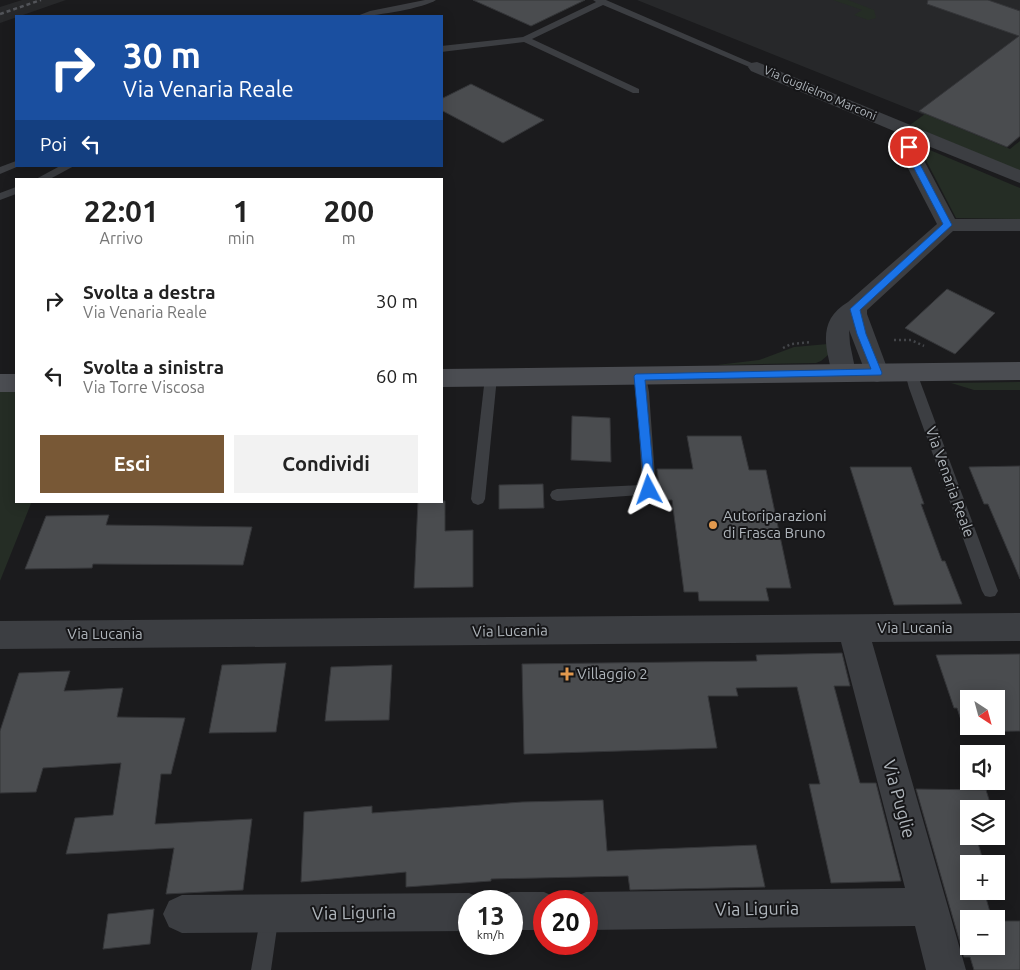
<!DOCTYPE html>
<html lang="it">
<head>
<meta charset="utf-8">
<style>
  :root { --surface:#fff; --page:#f2f2f2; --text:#222; --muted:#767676; --accent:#785836 }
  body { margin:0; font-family:Ubuntu,sans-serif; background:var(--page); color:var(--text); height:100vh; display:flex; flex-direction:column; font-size:19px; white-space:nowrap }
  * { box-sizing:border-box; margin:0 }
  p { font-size:16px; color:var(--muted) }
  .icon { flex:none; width:28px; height:28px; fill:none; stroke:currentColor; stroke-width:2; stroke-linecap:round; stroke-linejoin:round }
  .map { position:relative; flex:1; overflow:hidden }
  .sheet { position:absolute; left:15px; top:178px; width:428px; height:325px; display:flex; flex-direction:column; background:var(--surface); border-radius:0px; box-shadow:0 2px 12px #0003 }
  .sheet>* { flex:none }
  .guide { position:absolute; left:15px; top:15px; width:428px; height:152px; border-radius:0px; box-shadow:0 2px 12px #0003; background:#1a4fa0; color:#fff; overflow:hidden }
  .needle { width:32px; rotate:144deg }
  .fabs { position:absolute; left:960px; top:690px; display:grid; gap:10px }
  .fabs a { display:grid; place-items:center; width:45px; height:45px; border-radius:0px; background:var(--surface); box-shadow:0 2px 12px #0003; font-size:25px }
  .speed { position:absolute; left:458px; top:890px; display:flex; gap:10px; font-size:25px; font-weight:700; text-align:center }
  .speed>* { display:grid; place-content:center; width:65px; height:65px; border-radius:50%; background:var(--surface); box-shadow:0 2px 12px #0003; line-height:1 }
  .speed small { font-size:12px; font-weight:400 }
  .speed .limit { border:8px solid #d22; background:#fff; color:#111 }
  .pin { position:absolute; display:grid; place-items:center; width:42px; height:42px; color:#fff; margin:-21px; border:2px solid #fff; border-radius:50%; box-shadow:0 1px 5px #0007 }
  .me { position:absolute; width:55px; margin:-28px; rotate:356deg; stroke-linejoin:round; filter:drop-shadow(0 0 4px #0008) }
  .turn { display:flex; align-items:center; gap:18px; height:105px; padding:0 25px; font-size:22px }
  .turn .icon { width:65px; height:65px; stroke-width:2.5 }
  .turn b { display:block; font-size:35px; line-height:42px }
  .then { display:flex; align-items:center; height:48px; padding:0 25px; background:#0003; gap:10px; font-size:19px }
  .eta { display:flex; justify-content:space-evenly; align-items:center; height:85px; text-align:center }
  .eta b { font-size:30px; font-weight:700; line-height:35px }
  .cta { display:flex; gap:10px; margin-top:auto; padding:10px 25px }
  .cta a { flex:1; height:58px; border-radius:0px; background:var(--accent); color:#fff; font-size:20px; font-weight:700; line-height:58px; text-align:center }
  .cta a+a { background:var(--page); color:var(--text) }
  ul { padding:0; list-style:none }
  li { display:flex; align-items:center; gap:15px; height:75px; padding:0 25px }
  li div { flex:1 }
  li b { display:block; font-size:19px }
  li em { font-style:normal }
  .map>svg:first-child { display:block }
  .built { fill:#27282a }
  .green { fill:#252d25 }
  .building { fill:#4a4c4f; stroke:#353639; fill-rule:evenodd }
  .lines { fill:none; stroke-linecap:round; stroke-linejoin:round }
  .path { stroke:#434549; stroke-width:2.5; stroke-dasharray:2 3; stroke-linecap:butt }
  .lane { fill:#3c3e42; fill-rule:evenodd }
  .street { fill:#3c3e42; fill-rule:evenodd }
  .secondary { fill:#4b4d52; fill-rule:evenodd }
  .rail { stroke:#525459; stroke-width:2.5; stroke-dasharray:4 3; stroke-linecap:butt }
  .route { fill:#1a73e8; stroke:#114b97 }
  .poi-dot { fill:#e2994e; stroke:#161618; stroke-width:2 }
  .labels { text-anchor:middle; stroke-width:4; stroke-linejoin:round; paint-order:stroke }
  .far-street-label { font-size:12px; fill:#afb5bb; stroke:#161618 }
  .street-label { font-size:15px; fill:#afb5bb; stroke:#161618 }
  .poi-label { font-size:15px; fill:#afb5bb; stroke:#161618; text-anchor:start }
  .near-street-label { font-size:18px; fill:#afb5bb; stroke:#161618 }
</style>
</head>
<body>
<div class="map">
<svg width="1020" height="970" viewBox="0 0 1020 970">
  <rect width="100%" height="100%" fill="#1b1b1d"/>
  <g class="built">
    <polygon points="22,0 66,0 0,23 0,7"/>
    <polygon points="637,0 1020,0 1020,137 1007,148"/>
  </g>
  <g class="green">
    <polygon points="833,0 848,0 874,10 876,18 868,20 854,15 862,10"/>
    <polygon points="925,114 1010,149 1020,141 1020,171 910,125"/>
    <polygon points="918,145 1020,188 1020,219 956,218"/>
    <polygon points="828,344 828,355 821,361 816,363 717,365 759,360 794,347"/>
    <polygon points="1020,382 1020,390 974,390 951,383"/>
    <polygon points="0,392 16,392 16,501 32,501 0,581"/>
  </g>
  <g class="building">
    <polygon points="473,0 585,0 531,26"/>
    <polygon points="928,0 988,0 1020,11 1020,136 1007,147 919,111 1019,36 927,4"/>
    <polygon points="471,84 544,120 503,143 441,110 441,99"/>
    <polygon points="947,289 995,313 955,354 905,328"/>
    <polygon points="572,416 610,418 611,462 571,460"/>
    <polygon points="687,436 741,436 749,470 766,470 791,588 766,588 769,601 699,601 698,592 684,592 672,500 661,500 657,469 693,469"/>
    <polygon points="1020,466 1020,579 988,504 984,504 969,467"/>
    <polygon points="850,467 911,467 924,504 921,504 942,561 945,561 962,604 894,605"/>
    <polygon points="543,484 544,508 499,509 499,485"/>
    <polygon points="418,501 445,501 445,531 473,530 473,587 414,588"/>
    <polygon points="109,515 106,525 252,527 243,565 93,564 92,568 25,569 46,516"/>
    <polygon points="842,653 850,686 834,686 860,783 876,783 901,881 831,883 809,784 820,784 797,687 736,688 738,696 708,696 717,748 524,754 522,664 757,661 756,655"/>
    <path d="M1020,654V731L965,732L957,708H954L936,655ZM969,699H996V726H969Z"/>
    <polygon points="286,663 276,732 209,733 222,665"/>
    <polygon points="392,665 389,720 325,721 331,667"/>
    <polygon points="70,671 64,691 123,688 117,717 185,718 171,774 161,774 155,824 252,819 243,890 166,894 174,848 66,854 75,818 113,815 121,763 43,768 36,792 0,793 0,731 19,673"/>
    <polygon points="916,789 986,790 992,809 969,809 969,836 976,836 984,864 969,864 969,891 984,891 992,919 969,919 969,946 996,946 996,921 1020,921 1020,970 974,970 970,957 964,957"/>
    <polygon points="603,800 607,851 756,845 765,887 630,890 628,876 491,879 491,881 406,887 406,872 301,882 304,812 372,806 372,813 522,802"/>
    <polygon points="154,909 150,944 103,949 108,914"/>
  </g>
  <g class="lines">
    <g class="path">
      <polyline points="894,340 911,340 924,346"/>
      <polyline points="783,348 791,344 811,342"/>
    </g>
    <g class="lane">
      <path d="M425,0H436C425,8 371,17 357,16L370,11Z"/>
      <polygon points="593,0 606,0 761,67 754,69 603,5 532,39 639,89 639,93 633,93 524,42 441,52 441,46 523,37 596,2"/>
      <polygon points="16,161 16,166 19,166 0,174 0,167"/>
      <polygon points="60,166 74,166 50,179 36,179"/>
      <polygon points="16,187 16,194 0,200 0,193"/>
      <polygon points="911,369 917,373 998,591 995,596 990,597 985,596 982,591 909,388 905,373"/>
      <polygon points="640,372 646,376 649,392 656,490 654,494 557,501 552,499 550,495 552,491 557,489 642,485 637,392 634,376"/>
      <polygon points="491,373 497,377 485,499 483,503 478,505 473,503 471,499 485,377"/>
      <polygon points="270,905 277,907 279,914 271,970 251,970 261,914 263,907"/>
    </g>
    <g class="street">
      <path d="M757,62L1020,170V183L923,144L919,151L955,219H1020V231H953L867,310V314L889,373L886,379L877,382L868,379L849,330L850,344L856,373L853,379L844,382L835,379C831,372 830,365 828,356C823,333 826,315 848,302L937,224L899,151L901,144L908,137L751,71L748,67L751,63Z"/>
      <polygon points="1020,613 1020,641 872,642 966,970 926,970 915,926 586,930 586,901 571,901 573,898 586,892 905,888 841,642 0,649 0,621"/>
      <polygon points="511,892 544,892 557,898 559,901 544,901 544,930 511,930 511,901 496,901 498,898"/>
      <polygon points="469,893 482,899 483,901 469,901 469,931 182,933 169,927 163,914 169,901 182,895"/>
    </g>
    <g class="secondary">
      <polygon points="1020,362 1020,380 441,387 441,369"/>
      <rect x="0" y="374" width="16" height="18"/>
    </g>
    <polyline class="rail" points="0,14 41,0"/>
  </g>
  <polygon class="route" points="906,145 913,147 914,153 952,225 860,310 866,334 882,373 881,375 645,380 655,490 649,494 645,493 634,376 636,374 871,369 857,334 850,309 943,224 906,153"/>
  <g class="poi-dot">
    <circle cx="713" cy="525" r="5"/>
    <path d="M564.5 666.5h5v5h5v5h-5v5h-5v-5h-5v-5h5z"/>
  </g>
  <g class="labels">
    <g class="far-street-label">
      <text transform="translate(820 93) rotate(23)" y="4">Via Guglielmo Marconi</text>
    </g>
    <g class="street-label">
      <text transform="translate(950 482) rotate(70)" y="5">Via Venaria Reale</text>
      <text x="915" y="633">Via Lucania</text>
      <text transform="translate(510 631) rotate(-1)" y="5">Via Lucania</text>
      <text x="105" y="639">Via Lucania</text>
    </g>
    <g class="poi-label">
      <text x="723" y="521">Autoriparazioni<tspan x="723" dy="17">di Frasca Bruno</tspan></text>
      <text x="577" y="679">Villaggio 2</text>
    </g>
    <g class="near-street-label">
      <text transform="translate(899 799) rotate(75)" y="6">Via Puglie</text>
      <text transform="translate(757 909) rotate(-1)" y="6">Via Liguria</text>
      <text transform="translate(354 913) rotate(-1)" y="6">Via Liguria</text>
    </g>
  </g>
</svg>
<div class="fabs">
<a><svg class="needle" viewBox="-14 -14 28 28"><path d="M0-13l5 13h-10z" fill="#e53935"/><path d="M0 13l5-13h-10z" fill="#767676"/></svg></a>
<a><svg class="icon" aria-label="sound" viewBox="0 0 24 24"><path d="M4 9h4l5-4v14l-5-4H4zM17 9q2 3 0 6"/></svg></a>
<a><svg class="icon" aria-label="layers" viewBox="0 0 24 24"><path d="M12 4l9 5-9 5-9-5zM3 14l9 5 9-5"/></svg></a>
<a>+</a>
<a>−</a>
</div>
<div class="speed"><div>13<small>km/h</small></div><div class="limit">20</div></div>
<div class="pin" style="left:909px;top:147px;background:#d93025"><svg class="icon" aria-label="arrive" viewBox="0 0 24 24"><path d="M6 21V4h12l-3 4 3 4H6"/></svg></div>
<svg class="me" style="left:649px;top:490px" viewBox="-20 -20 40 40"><path d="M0-17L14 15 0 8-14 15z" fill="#1a73e8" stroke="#fff" stroke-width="4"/></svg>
<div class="guide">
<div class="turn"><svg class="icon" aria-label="right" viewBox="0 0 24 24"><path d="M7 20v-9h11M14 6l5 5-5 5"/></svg><div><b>30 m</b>Via Venaria Reale</div></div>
<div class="then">Poi<svg class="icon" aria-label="left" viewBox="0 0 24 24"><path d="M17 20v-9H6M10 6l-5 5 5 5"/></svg></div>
</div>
<section class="sheet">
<div class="eta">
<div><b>22:01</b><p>Arrivo</p></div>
<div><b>1</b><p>min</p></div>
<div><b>200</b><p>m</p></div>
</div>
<ul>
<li><svg class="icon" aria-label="right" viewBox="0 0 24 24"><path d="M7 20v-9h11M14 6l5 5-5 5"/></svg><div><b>Svolta a destra</b><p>Via Venaria Reale</p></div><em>30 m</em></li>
<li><svg class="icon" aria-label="left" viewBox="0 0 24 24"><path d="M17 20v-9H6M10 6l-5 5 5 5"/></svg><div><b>Svolta a sinistra</b><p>Via Torre Viscosa</p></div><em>60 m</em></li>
</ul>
<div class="cta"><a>Esci</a><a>Condividi</a></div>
</section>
</div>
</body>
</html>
